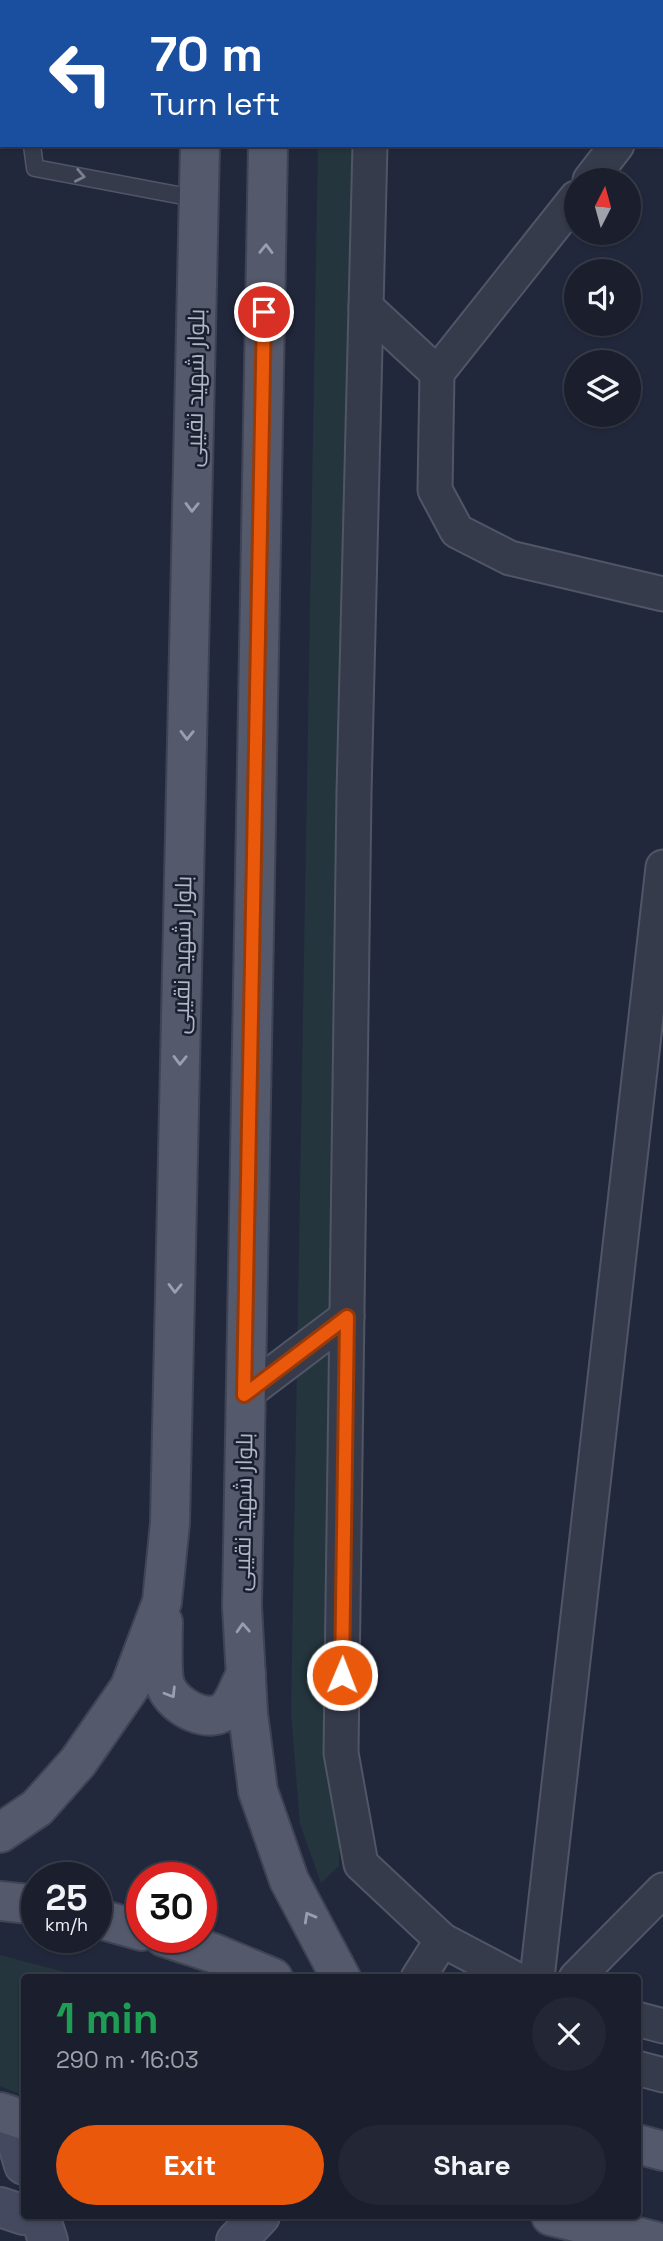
<!DOCTYPE html>
<html lang="en">
<head>
<meta charset="utf-8">
<style>
  :root { --surface:#1a1e2d; --page:#232735; --text:#f1f3f6; --muted:#9fa2aa; --line:#383c49; --accent:#ea580c }
  body { margin:0; font-family:"Space Grotesk",Cairo,sans-serif; background:var(--page); color:var(--text); height:100vh; display:flex; flex-direction:column; font-size:26px; white-space:nowrap }
  * { box-sizing:border-box; margin:0 }
  p { font-size:23px; color:var(--muted) }
  .icon { flex:none; width:38px; height:38px; fill:none; stroke:currentColor; stroke-width:2; stroke-linecap:round; stroke-linejoin:round }
  .map { position:relative; flex:1; overflow:hidden }
  .side { position:absolute; left:21px; top:1974px; width:620px; height:245px; display:flex; flex-direction:column; background:var(--surface); border-radius:7px; box-shadow:0 2px 5px #0004,0 0 0 2px var(--line) }
  .side>* { flex:none }
  .guide { position:absolute; left:0px; top:0px; width:663px; height:147px; box-shadow:0 2px 5px #0004,0 0 0 2px var(--line); background:#1a4fa0; color:#fff; overflow:hidden }
  .needle { width:46px; rotate:6deg }
  .controls { position:absolute; left:564px; top:168px; display:grid; gap:14px }
  .controls a { display:grid; place-items:center; width:77px; height:77px; border-radius:50%; background:var(--surface); box-shadow:0 2px 5px #0004,0 0 0 2px var(--line); font-size:35px }
  .speed { position:absolute; left:21px; top:1862px; display:flex; gap:14px; font-size:35px; font-weight:700; text-align:center }
  .speed>* { display:grid; place-content:center; width:91px; height:91px; border-radius:50%; background:var(--surface); box-shadow:0 2px 5px #0004,0 0 0 2px var(--line); line-height:1 }
  .speed small { font-size:18px; font-weight:400 }
  .speed .limit { border:10px solid #d22; background:#fff; color:#111 }
  .pin { position:absolute; display:grid; place-items:center; width:60px; height:60px; color:#fff; margin:-30px; border:4px solid #fff; border-radius:50%; box-shadow:0 2px 7px #0007 }
  .me { position:absolute; width:77px; margin:-38px; rotate:1deg; stroke-linejoin:round; filter:drop-shadow(0 0 5px #0008) }
  .turn { display:flex; align-items:center; gap:24px; height:147px; padding:0 35px; font-size:32px }
  .turn .icon { width:91px; height:91px; stroke-width:2.5 }
  .turn b { display:block; font-size:49px; line-height:60px }
  .round { display:grid; place-items:center; flex:none; width:74px; height:74px; border-radius:37px; background:var(--page) }
  .head { display:flex; align-items:center; justify-content:space-between; height:119px; padding:0 35px }
  h1 { font-size:42px; font-weight:600; line-height:52px; color:#1e9e55 }
  .primary-button { display:flex; gap:14px; margin-top:auto; padding:14px 35px }
  .primary-button a { flex:1; height:80px; border-radius:42px; background:var(--accent); color:#fff; font-size:28px; font-weight:600; line-height:80px; text-align:center }
  .primary-button a+a { background:var(--page); color:var(--text) }
  .map>svg:first-child { display:block }
  .green { fill:#24353d }
  .lines { fill:none; stroke-linecap:round; stroke-linejoin:round }
  .service-casing { stroke:#515666; stroke-width:19 }
  .minor-casing { stroke:#515666; stroke-width:37 }
  .secondary-casing { stroke:#515666; stroke-width:42 }
  .primary-casing { stroke:#3f4454; stroke-width:42 }
  .service { stroke:#363b4c; stroke-width:16 }
  .minor { stroke:#363b4c; stroke-width:33 }
  .secondary { stroke:#44495f; stroke-width:38 }
  .primary { stroke:#54596c; stroke-width:38 }
  .oneway { stroke:#7a7f90 }
  .oneway2 { stroke:#9a9fb0 }
  .route-casing { stroke:#983908; stroke-width:18 }
  .route { stroke:#ea580c; stroke-width:12 }
  .labels { text-anchor:middle; stroke-width:5; stroke-linejoin:round; paint-order:stroke }
  .street-label { font-size:23px; fill:#b1b6c7; stroke:#1b2030 }
</style>
</head>
<body>
<div class="map">
<svg width="663" height="2241" viewBox="0 0 663 2241">
  <rect width="100%" height="100%" fill="#22283c"/>
  <g class="green">
    <polygon points="318,145 362,145 339,1866 321,1883 300,1824 291,1713"/>
    <polygon points="0,1955 83,1977 24,1978 24,2096 0,2086"/>
  </g>
  <g class="lines">
    <defs>
      <g id="service">
        <polyline points="147,2 147,0"/>
        <polyline points="32,145 35,168 199,199"/>
      </g>
      <g id="minor">
        <polyline points="374,2 374,0"/>
        <polyline points="662,90 663,88"/>
        <polyline points="370,145 354,793 341,1753 361,1864 442,1940 514,1978"/>
        <polyline points="590,180 617,145"/>
        <polyline points="576,198 437,373 435,490 457,531 510,558 663,594"/>
        <polyline points="366,307 437,373"/>
        <polyline points="244,1395 347,1317"/>
        <polyline points="418,1978 442,1940"/>
        <polyline points="537,1978 663,867"/>
        <polyline points="576,1978 663,1890"/>
        <polyline points="637,2019 663,2026"/>
        <polyline points="637,2068 663,2075"/>
      </g>
      <g id="secondary">
        <polyline points="9,2115 24,2165"/>
        <polyline points="0,2207 24,2215"/>
        <polyline points="40,2216 48,2241"/>
        <polyline points="236,2241 260,2216"/>
      </g>
      <g id="primary">
        <polyline points="203,2 203,0"/>
        <polyline points="270,2 270,0"/>
        <polyline points="268,145 242,1606 248,1714 258,1791 289,1880 341,1978"/>
        <path d="M163,1622C163,1636 161,1676 166,1687C174,1707 211,1727 228,1708C236,1699 240,1684 246,1674"/>
        <polyline points="0,1833 37,1808 78,1762 130,1687 162,1602 170,1523 200,145"/>
        <polyline points="0,1901 37,1905"/>
        <polyline points="96,1918 142,1931"/>
        <polyline points="164,1937 213,1953 273,1978"/>
        <polyline points="0,2112 24,2120"/>
        <polyline points="637,2144 663,2151"/>
        <polyline points="551,2216 654,2241"/>
      </g>
    </defs>
    <use href="#service" class="service-casing"/>
    <use href="#minor" class="minor-casing"/>
    <use href="#secondary" class="secondary-casing"/>
    <use href="#primary" class="primary-casing"/>
    <use href="#service" class="service"/>
    <use href="#minor" class="minor"/>
    <use href="#secondary" class="secondary"/>
    <use href="#primary" class="primary"/>
  </g>
  <defs><path id="oneway-chevron" d="M-2-3.5L2.5 0L-2 3.5" fill="none" stroke-width="1.6" stroke-linecap="round" stroke-linejoin="round" transform="scale(1.75)"/></defs>
  <use class="oneway" href="#oneway-chevron" transform="translate(80 176) rotate(11)"/>
  <g class="oneway2">
    <use href="#oneway-chevron" transform="translate(266 249) rotate(-89)"/>
    <use href="#oneway-chevron" transform="translate(192 507) rotate(91)"/>
    <use href="#oneway-chevron" transform="translate(187 735) rotate(91)"/>
    <use href="#oneway-chevron" transform="translate(180 1060) rotate(91)"/>
    <use href="#oneway-chevron" transform="translate(175 1288) rotate(91)"/>
    <use href="#oneway-chevron" transform="translate(243 1628) rotate(-93)"/>
    <use href="#oneway-chevron" transform="translate(171 1693) rotate(58)"/>
    <use href="#oneway-chevron" transform="translate(309 1917) rotate(-119)"/>
  </g>
  <g class="lines">
    <defs>
      <polyline id="route" points="264,312 244,1395 347,1317 342,1675"/>
    </defs>
    <use href="#route" class="route-casing"/>
    <use href="#route" class="route"/>
  </g>
  <g class="labels">
    <g class="street-label">
      <text transform="translate(195 388) rotate(-89)" y="8">بلوار شهید نقیبی</text>
      <text transform="translate(182 955) rotate(-89)" y="8">بلوار شهید نقیبی</text>
      <text transform="translate(243 1512) rotate(-89)" y="8">بلوار شهید نقیبی</text>
    </g>
  </g>
</svg>
<div class="controls">
<a><svg class="needle" viewBox="-14 -14 28 28"><path d="M0-13l5 13h-10z" fill="#e53935"/><path d="M0 13l5-13h-10z" fill="#9fa2aa"/></svg></a>
<a><svg class="icon" aria-label="sound" viewBox="0 0 24 24"><path d="M4 9h4l5-4v14l-5-4H4zM17 9q2 3 0 6"/></svg></a>
<a><svg class="icon" aria-label="layers" viewBox="0 0 24 24"><path d="M12 4l9 5-9 5-9-5zM3 14l9 5 9-5"/></svg></a>
</div>
<div class="speed"><div>25<small>km/h</small></div><div class="limit">30</div></div>
<div class="pin" style="left:264px;top:312px;background:#d93025"><svg class="icon" aria-label="arrive" viewBox="0 0 24 24"><path d="M6 21V4h12l-3 4 3 4H6"/></svg></div>
<svg class="me" style="left:342px;top:1675px" viewBox="-20 -20 40 40"><circle r="17" fill="#ea580c" stroke="#fff" stroke-width="3"/><path d="M0-11L8 9 0 5-8 9z" fill="#fff"/></svg>
<div class="guide">
<div class="turn"><svg class="icon" aria-label="left" viewBox="0 0 24 24"><path d="M17 20v-9H6M10 6l-5 5 5 5"/></svg><div><b>70 m</b>Turn left</div></div>
</div>
<section class="side">
<div class="head"><div><h1>1 min</h1><p>290 m · 16:03</p></div><a class="round"><svg class="icon" aria-label="close" viewBox="0 0 24 24"><path d="M6 6l12 12M18 6L6 18"/></svg></a></div>
<div class="primary-button"><a>Exit</a><a>Share</a></div>
</section>
</div>
</body>
</html>
